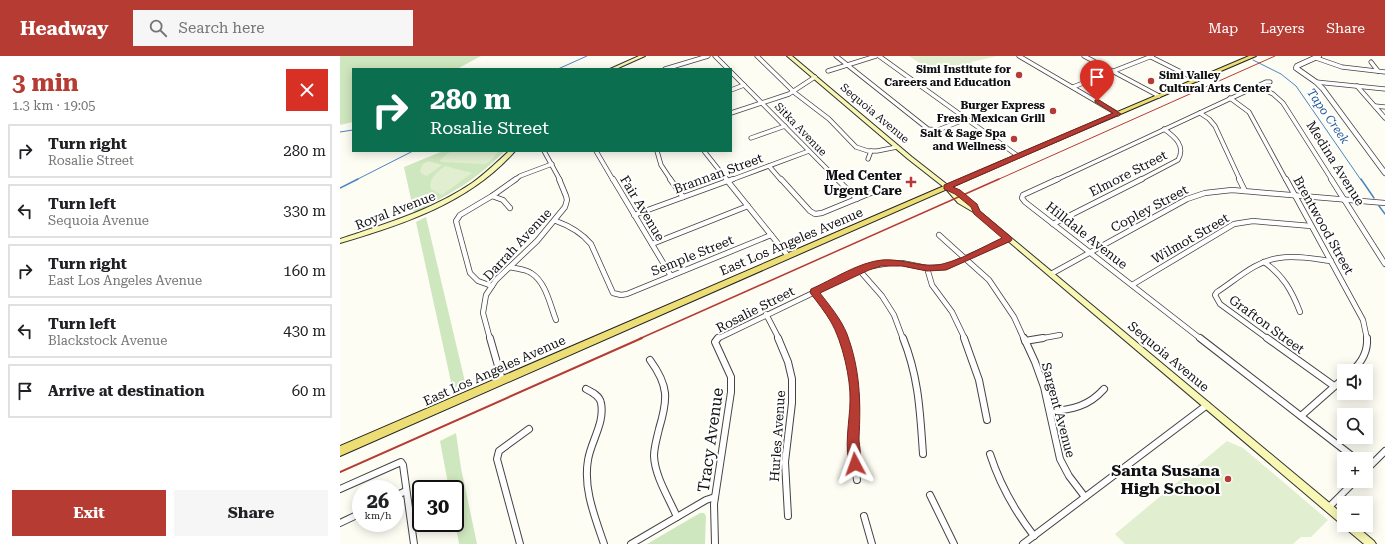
<!DOCTYPE html>
<html lang="en">
<head>
<meta charset="utf-8">
<style>
  :root { --surface:#fff; --page:#f6f6f6; --text:#202124; --muted:#757577; --line:#e0e0e0; --accent:#b53b33 }
  body { margin:0; font-family:"Roboto Serif",serif; background:var(--page); color:var(--text); height:100vh; display:flex; flex-direction:column; font-size:15px; white-space:nowrap }
  * { box-sizing:border-box; margin:0 }
  p { font-size:13px; color:var(--muted) }
  .icon { flex:none; width:22px; height:22px; fill:none; stroke:currentColor; stroke-width:2; stroke-linecap:round; stroke-linejoin:round }
  .map { position:relative; flex:1; overflow:hidden }
  .details { display:flex; flex-direction:column; background:var(--surface); width:340px }
  .details>* { flex:none }
  .top-card { position:absolute; left:12px; top:12px; width:380px; height:84px; border-radius:0px; box-shadow:0 2px 10px #0003; background:#0b6e4f; color:#fff; overflow:hidden }
  .controls { position:absolute; left:997px; top:308px; display:grid; gap:8px }
  .controls a { display:grid; place-items:center; width:36px; height:36px; border-radius:0px; background:var(--surface); box-shadow:0 2px 10px #0003; font-size:20px }
  .speed { position:absolute; left:12px; top:424px; display:flex; gap:8px; font-size:20px; font-weight:700; text-align:center }
  .speed>* { display:grid; place-content:center; width:52px; height:52px; border-radius:50%; background:var(--surface); box-shadow:0 2px 10px #0003; line-height:1 }
  .speed small { font-size:10px; font-weight:400 }
  .speed .limit { border:2px solid #111; border-radius:6px; background:#fff; color:#111 }
  .pin { position:absolute; display:grid; place-items:center; width:34px; height:34px; color:#fff; margin:-41px -17px; border-radius:50% 50% 50% 0; rotate:-45deg; box-shadow:0 0 4px #0007 }
  .pin .icon { rotate:45deg }
  .me { position:absolute; width:44px; margin:-22px; rotate:356deg; stroke-linejoin:round; filter:drop-shadow(0 0 3px #0008) }
  .turn { display:flex; align-items:center; gap:14px; height:84px; padding:0 12px; font-size:18px }
  .turn .icon { width:52px; height:52px; stroke-width:2.5 }
  .turn b { display:block; font-size:28px; line-height:34px }
  .round { display:grid; place-items:center; flex:none; width:42px; height:42px; border-radius:0px; background:var(--page) }
  .overview { display:flex; align-items:center; justify-content:space-between; height:68px; padding:0 12px }
  h1 { font-size:24px; font-weight:700; line-height:30px; color:var(--accent) }
  .action { display:flex; gap:8px; margin-top:auto; padding:8px 12px }
  .action a { flex:1; height:46px; border-radius:0px; background:var(--accent); color:#fff; font-size:16px; font-weight:700; line-height:46px; text-align:center }
  .action a+a { background:var(--page); color:var(--text) }
  ul { padding:0; list-style:none }
  li { display:flex; align-items:center; gap:12px; height:54px; margin:0 8px 6px; padding:0 4px; border:2px solid var(--line); border-radius:0px }
  li div { flex:1 }
  li b { display:block; font-size:15px }
  li em { font-style:normal }
  header { display:flex; align-items:center; gap:24px; box-sizing:border-box; height:56px; padding:0 20px; background:var(--accent); color:#fff }
  header strong { font-size:19px }
  nav { display:flex; gap:22px; margin-inline-start:auto; font-size:14px }
  .search { width:280px; height:36px; background:var(--page); display:flex; align-items:center; gap:10px; box-sizing:border-box; padding:0 14px; border-radius:0px; color:var(--muted); font-size:15px }
  main { display:flex; flex:1; min-height:0 }
  .map>svg:first-child { display:block }
  .green { fill:#cfe7bf }
  .pitch { fill:#e1eed0 }
  .lines { fill:none; stroke-linecap:round; stroke-linejoin:round }
  .stream-far1 { stroke:#4985c2; stroke-width:1 }
  .stream { stroke:#4985c2; stroke-width:1.5 }
  .minor-far2-casing { stroke:#434343; stroke-width:5 }
  .minor-far1-casing { stroke:#434343; stroke-width:6 }
  .minor-casing { stroke:#434343; stroke-width:8 }
  .tertiary-casing { stroke:#434343; stroke-width:6 }
  .secondary-casing { stroke:#323232; stroke-width:2 }
  .primary-casing { stroke:#212121; stroke-width:2 }
  .minor-far2 { stroke:#fff; stroke-width:3.5 }
  .minor-far1 { stroke:#fff; stroke-width:4.5 }
  .minor { stroke:#fff; stroke-width:6 }
  .tertiary { stroke:#fff; stroke-width:4.5 }
  .secondary { fill:#f8f8b4; fill-rule:evenodd }
  .primary { fill:#eddd75; fill-rule:evenodd }
  .rail-far2 { stroke:#b53b33; stroke-width:1 }
  .rail-far1 { stroke:#b53b33; stroke-width:1.5 }
  .rail { stroke:#b53b33; stroke-width:2 }
  .route { fill:#b53b33; stroke:#762621 }
  .poi-dot { fill:#b53b33; stroke:#fff; stroke-width:1.5 }
  .labels { text-anchor:middle; stroke-width:4; stroke-linejoin:round; paint-order:stroke }
  .far-poi-label { font-size:11px; font-weight:bold; fill:#101010; stroke:#fff; text-anchor:end }
  .far-street-label { font-size:11px; fill:#101010; stroke:#fff }
  .far-water-label { font-size:12px; font-style:italic; fill:#225898; stroke:#fff }
  .street-label { font-size:13px; fill:#101010; stroke:#fff }
  .poi-label { font-size:13px; font-weight:bold; fill:#101010; stroke:#fff; text-anchor:end }
  .near-street-label { font-size:16px; fill:#101010; stroke:#fff }
  .near-poi-label { font-size:16px; font-weight:bold; fill:#101010; stroke:#fff; text-anchor:end }
</style>
</head>
<body>
<header>
<strong>Headway</strong>
<div class="search"><svg class="icon" aria-label="search" viewBox="0 0 24 24"><circle cx="10" cy="10" r="6"/><path d="M15 15l6 6"/></svg>Search here</div>
<nav><a>Map</a><a>Layers</a><a>Share</a></nav>
</header>
<main>
<section class="details">
<div class="overview"><div><h1>3 min</h1><p>1.3 km · 19:05</p></div><a class="round" style="background:#d93025;color:#fff"><svg class="icon" aria-label="close" viewBox="0 0 24 24"><path d="M6 6l12 12M18 6L6 18"/></svg></a></div>
<ul>
<li><svg class="icon" aria-label="right" viewBox="0 0 24 24"><path d="M7 20v-9h11M14 6l5 5-5 5"/></svg><div><b>Turn right</b><p>Rosalie Street</p></div><em>280 m</em></li>
<li><svg class="icon" aria-label="left" viewBox="0 0 24 24"><path d="M17 20v-9H6M10 6l-5 5 5 5"/></svg><div><b>Turn left</b><p>Sequoia Avenue</p></div><em>330 m</em></li>
<li><svg class="icon" aria-label="right" viewBox="0 0 24 24"><path d="M7 20v-9h11M14 6l5 5-5 5"/></svg><div><b>Turn right</b><p>East Los Angeles Avenue</p></div><em>160 m</em></li>
<li><svg class="icon" aria-label="left" viewBox="0 0 24 24"><path d="M17 20v-9H6M10 6l-5 5 5 5"/></svg><div><b>Turn left</b><p>Blackstock Avenue</p></div><em>430 m</em></li>
<li><svg class="icon" aria-label="arrive" viewBox="0 0 24 24"><path d="M6 21V4h12l-3 4 3 4H6"/></svg><div><b>Arrive at destination</b></div><em>60 m</em></li>
</ul>
<div class="action"><a>Exit</a><a>Share</a></div>
</section>
<div class="map">
<svg width="1045" height="488" viewBox="0 0 1045 488">
  <rect width="100%" height="100%" fill="#fefdf4"/>
  <g class="green">
    <polygon points="0,0 141,0 117,13 13,13 13,66 0,69"/>
    <path d="M103,95H165C134,126 111,137 74,157L64,111Z"/>
    <polygon points="86,161 126,330 113,335 76,166"/>
    <polygon points="116,377 121,412 137,488 119,488 115,465 115,433 109,433 100,385"/>
    <polygon points="360,457 364,457 366,460 365,488 307,488"/>
  </g>
  <g class="pitch">
    <polygon points="569,0 657,0 631,6 634,9 599,20"/>
    <polygon points="111,95 159,95 149,106 145,108 101,106 100,104"/>
    <polygon points="88,105 102,109 87,120 82,118 80,115 83,108"/>
    <path d="M105,110L132,117L102,139L91,133C88,123 97,116 105,110Z"/>
    <polygon points="887,385 903,392 988,464 971,481 961,481 953,488 785,488 775,478"/>
  </g>
  <g class="lines">
    <g class="stream-far1">
      <polyline points="913,4 941,18 956,30 1021,124"/>
      <polyline points="218,13 247,0"/>
      <polyline points="0,76 13,74"/>
      <polyline points="16,124 73,95"/>
    </g>
    <g class="stream">
      <polyline points="1021,123 1034,142"/>
      <polyline points="0,132 18,123"/>
      <polyline points="1039,150 1045,158"/>
    </g>
    <defs>
      <g id="minor-far2">
        <polyline points="375,0 388,13"/>
        <polyline points="417,0 455,37 489,63 516,91 528,95 537,95 557,91"/>
        <polyline points="496,0 588,73 598,74 626,63"/>
        <polyline points="539,0 678,100"/>
        <polyline points="679,0 778,58"/>
        <polyline points="744,0 819,40"/>
        <polyline points="809,0 857,24"/>
        <polyline points="976,2 1002,11 1045,16"/>
        <polyline points="1031,6 1038,15"/>
        <polyline points="325,13 368,0"/>
        <polyline points="488,15 536,0"/>
        <polyline points="391,16 498,124"/>
        <polyline points="976,26 1045,33"/>
        <polyline points="917,30 933,38 943,47 992,124"/>
        <polyline points="1017,30 1045,62"/>
        <polyline points="733,31 812,0"/>
        <polyline points="391,34 404,29"/>
        <polyline points="890,42 909,56 946,124"/>
        <polyline points="1035,50 1045,51"/>
        <polyline points="391,57 449,38 475,21"/>
        <polyline points="860,57 869,63 875,70 900,124"/>
        <polyline points="411,82 445,70"/>
        <polyline points="204,95 220,124"/>
        <polyline points="256,95 273,124"/>
        <polyline points="317,95 321,109 331,124"/>
        <polyline points="364,95 387,124"/>
        <polyline points="528,103 531,95"/>
        <polyline points="429,110 441,124"/>
        <polyline points="175,124 180,120 212,108"/>
        <polyline points="391,124 469,95"/>
        <polyline points="716,124 926,26 930,26"/>
        <path d="M800,124L838,104C846,90 835,81 824,73"/>
      </g>
      <g id="minor-far1">
        <polyline points="273,123 331,220"/>
        <polyline points="330,123 343,141"/>
        <polyline points="386,123 448,200"/>
        <polyline points="441,123 470,155 475,158 482,157 538,134"/>
        <polyline points="497,123 517,143"/>
        <polyline points="718,123 683,139 682,142 685,146 861,283"/>
        <polyline points="899,123 905,135"/>
        <polyline points="946,123 1023,264 1027,283"/>
        <polyline points="991,123 1045,208"/>
        <polyline points="152,140 163,144 170,152"/>
        <polyline points="294,159 393,123"/>
        <path d="M216,165C230,170 241,176 251,188L273,237L281,239L287,238L431,179"/>
        <polyline points="713,168 802,123"/>
        <polyline points="599,179 649,224 674,261 684,283"/>
        <polyline points="312,188 408,150"/>
        <path d="M924,206C943,219 952,235 960,256"/>
        <path d="M170,211C177,213 185,213 191,217C206,226 210,249 216,264"/>
        <polyline points="587,212 592,229 612,256 625,283"/>
        <polyline points="520,215 542,240 554,259 563,283"/>
        <polyline points="711,218 847,143 865,137 892,134 1045,147"/>
        <polyline points="792,229 894,168 913,165 971,170"/>
        <polyline points="152,230 138,225 130,217 116,165 120,159 152,140 176,123"/>
        <polyline points="474,236 494,263 504,283"/>
        <polyline points="426,258 439,283"/>
        <polyline points="150,283 143,257 146,239 156,224 197,185 225,151 227,144 226,140 219,123"/>
        <polyline points="377,283 527,211 549,207 562,207 587,212 606,211 668,183"/>
        <polyline points="698,283 720,279"/>
        <path d="M928,283L880,248L875,239L877,236C896,224 915,205 939,202C956,199 974,203 991,205"/>
      </g>
      <g id="minor">
        <polyline points="150,282 162,324"/>
        <polyline points="438,282 448,306 452,323 452,347 445,406 448,460"/>
        <polyline points="503,282 511,307 516,343 513,393 517,424"/>
        <path d="M563,282C579,322 580,356 583,398"/>
        <polyline points="624,282 639,324 647,364"/>
        <polyline points="684,282 695,306 704,331 720,403 729,420 745,441"/>
        <polyline points="860,282 1016,403"/>
        <polyline points="927,282 994,330"/>
        <polyline points="685,285 703,282"/>
        <path d="M310,304C329,330 328,343 319,373C317,382 314,391 314,400C315,421 329,442 337,461"/>
        <path d="M1012,315C1022,306 1028,296 1027,282"/>
        <path d="M246,333C252,336 260,340 261,347C265,367 251,385 248,404C243,433 255,461 264,488"/>
        <path d="M710,355C732,354 749,350 764,333"/>
        <polyline points="961,360 1004,322"/>
        <path d="M650,398C660,429 674,454 694,480"/>
        <polyline points="1026,414 1045,395"/>
        <polyline points="0,433 61,406 63,409 74,488"/>
        <polyline points="590,439 614,488"/>
        <polyline points="55,440 66,435"/>
        <polyline points="988,452 1015,425"/>
        <polyline points="524,460 532,488"/>
        <polyline points="0,467 21,457"/>
        <polyline points="180,488 157,403 159,395 189,373"/>
        <polyline points="291,488 366,444 375,441"/>
        <polyline points="375,488 374,448 391,336 391,321 375,286 378,282"/>
        <polyline points="683,488 867,349"/>
      </g>
      <polyline id="tertiary" points="979,0 957,10 956,12 976,26 983,33 1045,117"/>
      <g id="secondary">
        <polygon points="299,0 305,0 276,13 270,13"/>
        <polygon points="447,0 452,0 572,101 609,130 619,135 636,149 639,155 1004,459 1004,469 1015,469 1034,485 1036,488 1024,488 1005,472 1004,469 1001,468 635,157 618,147 605,132 568,103"/>
        <path d="M169,95H175C131,146 62,169 0,187V183C45,168 92,154 132,127C145,118 157,106 169,95Z"/>
      </g>
      <polygon id="primary" points="909,0 916,0 680,101 0,400 0,390 676,99"/>
    </defs>
    <use href="#minor-far2" class="minor-far2-casing"/>
    <use href="#minor-far1" class="minor-far1-casing"/>
    <use href="#minor" class="minor-casing"/>
    <use href="#tertiary" class="tertiary-casing"/>
    <use href="#secondary" class="secondary-casing"/>
    <use href="#primary" class="primary-casing"/>
    <use href="#minor-far2" class="minor-far2"/>
    <use href="#minor-far1" class="minor-far1"/>
    <use href="#minor" class="minor"/>
    <use href="#tertiary" class="tertiary"/>
    <use href="#secondary" class="secondary"/>
    <use href="#primary" class="primary"/>
    <polyline class="rail-far2" points="657,124 935,0"/>
    <polyline class="rail-far1" points="299,283 659,123"/>
    <polyline class="rail" points="0,416 302,282"/>
  </g>
  <path class="route" d="M755,44H759L781,58L613,131L620,134L637,148L640,155L671,181L672,183L671,185L606,214L587,215L562,210H541L529,214L480,237C490,250 501,263 507,278C520,313 521,345 519,382C519,391 523,404 519,412L515,414L511,412C503,394 510,364 510,345C511,323 502,285 491,266C485,256 478,247 471,238L470,236L471,233C492,224 519,206 542,204C563,202 585,214 606,207C625,202 644,190 662,182L634,158L631,151L615,138L604,133V129L773,57L755,46Z"/>
  <g class="poi-dot">
    <circle cx="679" cy="19" r="4"/>
    <circle cx="811" cy="25" r="4"/>
    <circle cx="713" cy="55" r="4"/>
    <circle cx="674" cy="83" r="4"/>
    <path d="M569 120h4v4h4v4h-4v4h-4v-4h-4v-4h4z"/>
    <circle cx="888" cy="423" r="4"/>
  </g>
  <g class="labels">
    <g class="far-poi-label">
      <text x="671" y="17">Simi Institute for<tspan x="671" dy="13">Careers and Education</tspan></text>
      <text x="819" y="23" text-anchor="start">Simi Valley<tspan x="819" dy="13">Cultural Arts Center</tspan></text>
      <text x="705" y="53">Burger Express<tspan x="705" dy="13">Fresh Mexican Grill</tspan></text>
      <text x="666" y="81">Salt &amp; Sage Spa<tspan x="666" dy="13">and Wellness</tspan></text>
    </g>
    <g class="far-street-label">
      <text transform="translate(535 57) rotate(40)" y="4">Sequoia Avenue</text>
      <text transform="translate(461 73) rotate(46)" y="4">Sitka Avenue</text>
    </g>
    <g class="far-water-label">
      <text transform="translate(988 60) rotate(55)" y="4">Tapo Creek</text>
    </g>
    <g class="street-label">
      <text transform="translate(996 107) rotate(58)" y="5">Medina Avenue</text>
      <text transform="translate(378 117) rotate(-20)" y="5">Brannan Street</text>
      <text transform="translate(788 117) rotate(-27)" y="5">Elmore Street</text>
      <text transform="translate(303 152) rotate(59)" y="5">Fair Avenue</text>
      <text transform="translate(809 152) rotate(-28)" y="5">Copley Street</text>
      <text transform="translate(55 154) rotate(-21)" y="5">Royal Avenue</text>
      <text transform="translate(984 169) rotate(61)" y="5">Brentwood Street</text>
      <text transform="translate(747 179) rotate(38)" y="5">Hilldale Avenue</text>
      <text transform="translate(850 182) rotate(-30)" y="5">Wilmot Street</text>
      <text transform="translate(451 185) rotate(-23)" y="5">East Los Angeles Avenue</text>
      <text transform="translate(177 188) rotate(-47)" y="5">Darrah Avenue</text>
      <text transform="translate(352 199) rotate(-22)" y="5">Semple Street</text>
      <text transform="translate(415 253) rotate(-27)" y="5">Rosalie Street</text>
      <text transform="translate(927 268) rotate(36)" y="5">Grafton Street</text>
      <text transform="translate(829 300) rotate(40)" y="5">Sequoia Avenue</text>
      <text transform="translate(154 314) rotate(-24)" y="5">East Los Angeles Avenue</text>
      <text transform="translate(719 354) rotate(75)" y="5">Sargent Avenue</text>
      <text transform="translate(437 380) rotate(-86)" y="5">Hurles Avenue</text>
    </g>
    <g class="poi-label">
      <text x="562" y="124">Med Center<tspan x="562" dy="15">Urgent Care</tspan></text>
    </g>
    <g class="near-street-label">
      <text transform="translate(370 384) rotate(-82)" y="6">Tracy Avenue</text>
    </g>
    <g class="near-poi-label">
      <text x="880" y="420">Santa Susana<tspan x="880" dy="18">High School</tspan></text>
    </g>
  </g>
</svg>
<div class="controls">
<a><svg class="icon" aria-label="sound" viewBox="0 0 24 24"><path d="M4 9h4l5-4v14l-5-4H4zM17 9q2 3 0 6"/></svg></a>
<a><svg class="icon" aria-label="search" viewBox="0 0 24 24"><circle cx="10" cy="10" r="6"/><path d="M15 15l6 6"/></svg></a>
<a>+</a>
<a>−</a>
</div>
<div class="speed"><div>26<small>km/h</small></div><div class="limit">30</div></div>
<div class="pin" style="left:757px;top:45px;background:#d93025"><svg class="icon" aria-label="arrive" viewBox="0 0 24 24"><path d="M6 21V4h12l-3 4 3 4H6"/></svg></div>
<svg class="me" style="left:515px;top:408px" viewBox="-20 -20 40 40"><path d="M0-17L14 15 0 8-14 15z" fill="#b53b33" stroke="#fff" stroke-width="4"/></svg>
<div class="top-card">
<div class="turn"><svg class="icon" aria-label="right" viewBox="0 0 24 24"><path d="M7 20v-9h11M14 6l5 5-5 5"/></svg><div><b>280 m</b>Rosalie Street</div></div>
</div>
</div>
</main>
</body>
</html>
